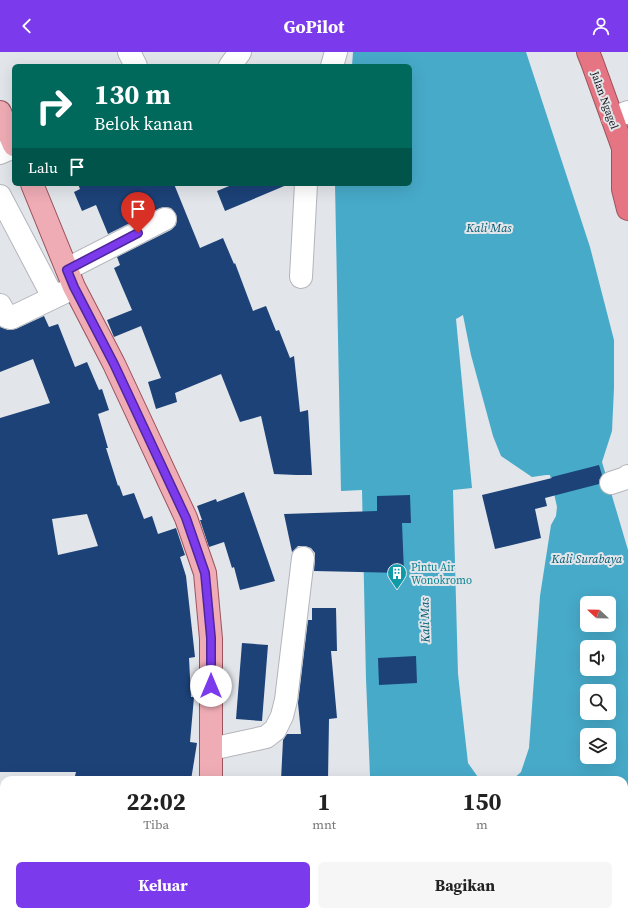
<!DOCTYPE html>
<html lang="id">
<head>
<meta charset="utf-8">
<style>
  :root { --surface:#fff; --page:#f6f6f6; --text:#222; --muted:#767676; --accent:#7c3aed }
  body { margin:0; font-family:"Source Serif 4",serif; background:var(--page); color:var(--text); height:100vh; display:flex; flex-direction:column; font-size:15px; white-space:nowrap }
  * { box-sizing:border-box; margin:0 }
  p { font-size:13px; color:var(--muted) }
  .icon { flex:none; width:22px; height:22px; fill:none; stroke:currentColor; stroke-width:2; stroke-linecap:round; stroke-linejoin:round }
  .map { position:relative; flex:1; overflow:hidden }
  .drawer { position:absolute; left:0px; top:724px; width:628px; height:140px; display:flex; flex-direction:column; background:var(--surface); border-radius:12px 12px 0 0; box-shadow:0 4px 16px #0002 }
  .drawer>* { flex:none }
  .top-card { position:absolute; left:12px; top:12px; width:400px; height:122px; border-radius:6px; box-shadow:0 4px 16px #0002; background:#00695c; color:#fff; overflow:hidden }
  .needle { width:26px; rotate:292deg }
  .fabs { position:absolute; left:580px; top:544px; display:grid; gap:8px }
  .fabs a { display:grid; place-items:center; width:36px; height:36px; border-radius:6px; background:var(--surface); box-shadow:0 4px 16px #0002; font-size:20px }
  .pin { position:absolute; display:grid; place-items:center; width:34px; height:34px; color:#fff; margin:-41px -17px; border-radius:50% 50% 50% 0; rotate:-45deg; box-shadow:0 0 4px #0007 }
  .pin .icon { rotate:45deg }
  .me { position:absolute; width:44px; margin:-22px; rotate:0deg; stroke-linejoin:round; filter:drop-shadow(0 0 3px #0008) }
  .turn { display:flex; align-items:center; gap:14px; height:84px; padding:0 16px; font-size:18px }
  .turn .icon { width:52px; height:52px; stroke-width:2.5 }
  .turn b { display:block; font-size:28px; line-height:34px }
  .then { display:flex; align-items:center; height:38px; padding:0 16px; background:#0003; gap:8px; font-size:15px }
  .eta { display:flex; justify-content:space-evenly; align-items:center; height:68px; text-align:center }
  .eta b { font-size:24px; font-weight:700; line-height:28px }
  .cta { display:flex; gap:8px; margin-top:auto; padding:8px 16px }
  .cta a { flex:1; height:46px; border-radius:6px; background:var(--accent); color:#fff; font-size:16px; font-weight:700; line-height:46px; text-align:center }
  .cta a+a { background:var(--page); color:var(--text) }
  header { display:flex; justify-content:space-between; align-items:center; height:52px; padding:0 16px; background:var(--accent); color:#fff; font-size:18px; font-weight:700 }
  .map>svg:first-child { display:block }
  .water { fill:#47aac9; fill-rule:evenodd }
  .building { fill:#1c4278; fill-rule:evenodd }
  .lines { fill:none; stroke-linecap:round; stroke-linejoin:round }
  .minor-casing { stroke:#b3b5ba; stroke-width:24 }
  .major-casing { stroke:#9b535c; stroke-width:24 }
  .highway-casing { stroke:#9b535c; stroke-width:24 }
  .minor { stroke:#fff; stroke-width:22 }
  .major { stroke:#efacb5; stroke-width:22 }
  .highway { stroke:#e57583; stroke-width:22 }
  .route-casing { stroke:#51269a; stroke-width:10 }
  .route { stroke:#7c3aed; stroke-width:7 }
  .labels { text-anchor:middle; stroke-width:4; stroke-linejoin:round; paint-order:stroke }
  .street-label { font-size:11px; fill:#121314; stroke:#e2e5ea }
  .culture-label { font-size:11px; fill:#0d838f; stroke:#e2e5ea; text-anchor:start }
  .water-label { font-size:12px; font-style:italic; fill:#035a70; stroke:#e2e5ea }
</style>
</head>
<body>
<header><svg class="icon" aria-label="back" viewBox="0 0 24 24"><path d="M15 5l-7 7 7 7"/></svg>GoPilot<svg class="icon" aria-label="person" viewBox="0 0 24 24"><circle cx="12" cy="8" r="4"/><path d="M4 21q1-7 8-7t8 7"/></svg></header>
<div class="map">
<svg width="628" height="864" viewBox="0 0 628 864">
  <rect width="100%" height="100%" fill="#e2e5ea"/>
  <path class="water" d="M353,0H526L590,195L614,288V336L612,379L602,410L628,498V864H321L323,860H624V728H512L521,720L529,696L540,544L551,473L556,464L557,455L550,423H546L532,425L501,404L493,384L471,303L463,263L456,267L472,436L453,438L458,622L468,711L480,728H369L370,724L366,627L362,438L341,439L335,132H410V14H352ZM587,551H609V573H587ZM587,595H609V617H587ZM587,639H609V661H587ZM587,683H609V705H587Z"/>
  <g class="building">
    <polygon points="78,132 174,132 200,196 223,186 234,212 235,211 253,259 266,254 276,279 279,278 290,306 294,304 300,360 308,358 312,423 296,423 274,422 261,364 240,370 221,322 175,341 177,350 156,357 148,330 161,326 141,274 114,285 107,268 132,258 114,216 120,213 117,205 171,178 176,173 177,167 176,162 171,156 165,155 160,156 108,182 96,153 82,159 74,140 80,137"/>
    <polygon points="234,132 289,132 225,159 217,139"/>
    <path d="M44,264L49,275L58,272L75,315L87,310L99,338L102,337L109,358L98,362L108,396H106L118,434L119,433L123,444L134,441L144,467L152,464L158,482L176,476L185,503L180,505L186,524L195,605L189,606L191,645H194L190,690L197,691L191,728H74L76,720H0V366L50,351L33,307L0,320V275L8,278L16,277ZM87,462L98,494L58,503L52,467Z"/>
    <polygon points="599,413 602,423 599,428 599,432 545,446 547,454 535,457 541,486 495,497 482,443 552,426 552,425"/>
    <polygon points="244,440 275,529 240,538 234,515 232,516 224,490 209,495 200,468 202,468 197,454 216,447 217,450"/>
    <polygon points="410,443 411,471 402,471 404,521 314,519 315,507 315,501 311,496 305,494 298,494 292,500 284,462 377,459 377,444"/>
    <polygon points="312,556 336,556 337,599 331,599 337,666 329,667 328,728 281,728 283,688 287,682 301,682 298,651 308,568 312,568"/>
    <polygon points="242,591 268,593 262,669 236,667"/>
    <polygon points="416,604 417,631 379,633 378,606"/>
  </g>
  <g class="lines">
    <defs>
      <g id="minor">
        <polyline points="129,0 136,14"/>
        <polyline points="230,14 240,0"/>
        <polyline points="332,14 336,0"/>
        <polyline points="612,66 628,60"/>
        <polyline points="0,101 14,95"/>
        <polyline points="0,144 53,245"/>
        <polyline points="67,217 165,167"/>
        <polyline points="301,225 306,132"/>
        <polyline points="0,253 7,265 11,266 65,240"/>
        <polyline points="611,431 626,426 628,424"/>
        <polyline points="211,697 266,685 275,678 282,664 286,648 303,506"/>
      </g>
      <g id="major">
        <polyline points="0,60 14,93"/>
        <polyline points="32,132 74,235 114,312 186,466 205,521 211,587 211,728"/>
        <polyline points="212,860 213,864"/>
      </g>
      <g id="highway">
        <polyline points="588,0 592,10 623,96 623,137 628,157"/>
        <polyline points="0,834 4,839"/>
        <polyline points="27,860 32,864"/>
      </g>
    </defs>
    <use href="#minor" class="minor-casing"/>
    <use href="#major" class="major-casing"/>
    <use href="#highway" class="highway-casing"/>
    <use href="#minor" class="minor"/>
    <use href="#major" class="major"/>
    <use href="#highway" class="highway"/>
  </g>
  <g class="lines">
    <defs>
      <polyline id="route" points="138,181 67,218 74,235 114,312 186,466 205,521 211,586 211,634"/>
    </defs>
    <use href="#route" class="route-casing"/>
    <use href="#route" class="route"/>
  </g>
  <defs>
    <symbol id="building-pin" viewBox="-11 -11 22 30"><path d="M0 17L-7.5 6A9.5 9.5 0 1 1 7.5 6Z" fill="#0f9aa8" stroke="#e2e5ea"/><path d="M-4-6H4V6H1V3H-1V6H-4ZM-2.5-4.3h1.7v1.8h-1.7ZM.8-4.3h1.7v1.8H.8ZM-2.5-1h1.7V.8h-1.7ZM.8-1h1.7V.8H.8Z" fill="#fff"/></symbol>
  </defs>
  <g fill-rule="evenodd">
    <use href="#building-pin" x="386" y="510" width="22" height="30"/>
  </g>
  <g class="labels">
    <g class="street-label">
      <text transform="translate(605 48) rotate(70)" y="4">Jalan Ngagel</text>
    </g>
    <g class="culture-label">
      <text x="411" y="519">Pintu Air<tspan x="411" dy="13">Wonokromo</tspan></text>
    </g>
    <g class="water-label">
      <text x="489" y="180">Kali Mas</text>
      <text x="587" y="511">Kali Surabaya</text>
      <text transform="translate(425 568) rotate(-91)" y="4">Kali Mas</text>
    </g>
  </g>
</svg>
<div class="fabs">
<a><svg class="needle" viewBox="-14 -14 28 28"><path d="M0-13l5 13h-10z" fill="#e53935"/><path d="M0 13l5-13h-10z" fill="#767676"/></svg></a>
<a><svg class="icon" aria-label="sound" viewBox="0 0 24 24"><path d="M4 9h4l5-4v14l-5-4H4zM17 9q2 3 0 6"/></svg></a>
<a><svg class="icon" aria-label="search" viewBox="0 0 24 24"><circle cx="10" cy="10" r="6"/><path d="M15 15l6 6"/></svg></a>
<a><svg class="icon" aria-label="layers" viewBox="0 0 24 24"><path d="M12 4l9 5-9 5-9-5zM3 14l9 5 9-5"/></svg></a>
</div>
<div class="pin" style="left:138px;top:181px;background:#d93025"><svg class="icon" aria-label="arrive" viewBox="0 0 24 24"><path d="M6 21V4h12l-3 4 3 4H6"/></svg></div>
<svg class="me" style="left:211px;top:634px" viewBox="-20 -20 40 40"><circle r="19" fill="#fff"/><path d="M0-13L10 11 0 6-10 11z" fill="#7c3aed"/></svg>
<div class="top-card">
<div class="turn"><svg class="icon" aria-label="right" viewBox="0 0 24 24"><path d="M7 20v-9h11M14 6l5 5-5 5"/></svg><div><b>130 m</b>Belok kanan</div></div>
<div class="then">Lalu<svg class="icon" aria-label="arrive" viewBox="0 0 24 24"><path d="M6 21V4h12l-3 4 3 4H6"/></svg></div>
</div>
<section class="drawer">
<div class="eta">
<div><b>22:02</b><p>Tiba</p></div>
<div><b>1</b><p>mnt</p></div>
<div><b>150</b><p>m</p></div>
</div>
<div class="cta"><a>Keluar</a><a>Bagikan</a></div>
</section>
</div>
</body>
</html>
